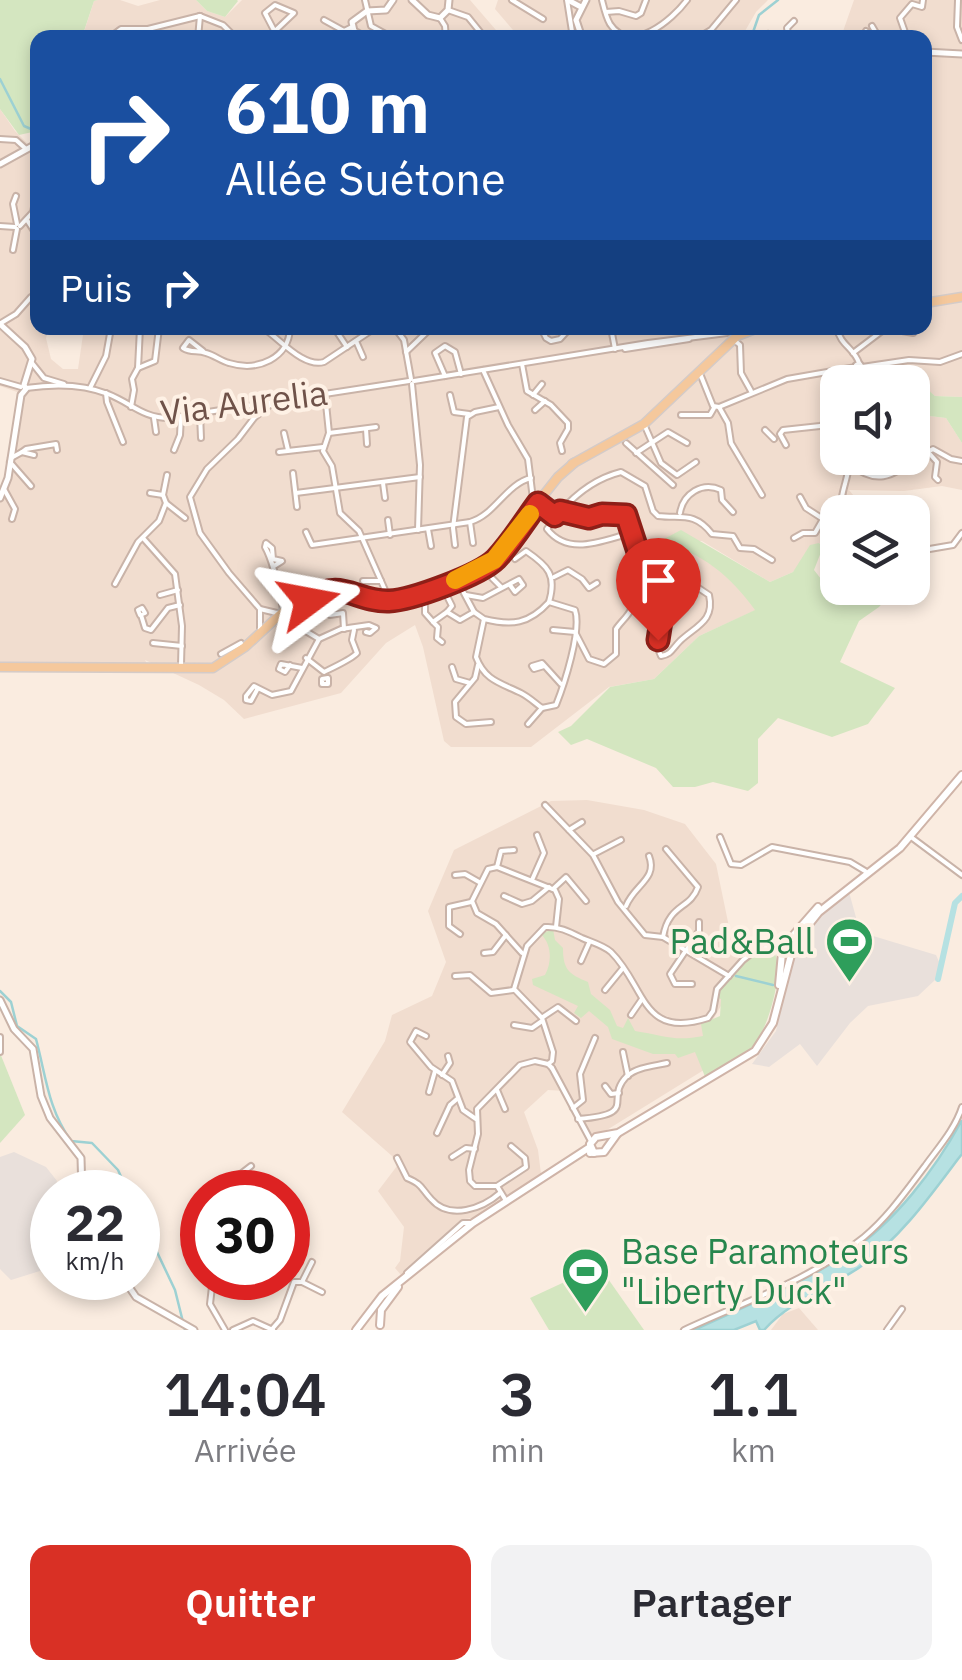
<!DOCTYPE html>
<html lang="fr">
<head>
<meta charset="utf-8">
<style>
  :root { --surface:#fff; --page:#f2f2f3; --text:#2b2b33; --muted:#7c7c81; --accent:#d93025 }
  body { margin:0; font-family:"IBM Plex Sans",sans-serif; background:var(--page); color:var(--text); height:100vh; display:flex; flex-direction:column; font-size:38px; white-space:nowrap }
  * { box-sizing:border-box; margin:0 }
  p { font-size:32px; color:var(--muted) }
  .icon { flex:none; width:55px; height:55px; fill:none; stroke:currentColor; stroke-width:2; stroke-linecap:round; stroke-linejoin:round }
  .map { position:relative; height:1330px; overflow:hidden }
  .details { display:flex; flex-direction:column; background:var(--surface); flex:1 }
  .details>* { flex:none }
  .top-card { position:absolute; left:30px; top:30px; width:902px; height:305px; border-radius:20px; box-shadow:0 5px 15px #0003; background:#1a4fa0; color:#fff; overflow:hidden }
  .controls { position:absolute; left:820px; top:365px; display:grid; gap:20px }
  .controls a { display:grid; place-items:center; width:110px; height:110px; border-radius:20px; background:var(--surface); box-shadow:0 5px 15px #0003; font-size:50px }
  .speed { position:absolute; left:30px; top:1170px; display:flex; gap:20px; font-size:50px; font-weight:700; text-align:center }
  .speed>* { display:grid; place-content:center; width:130px; height:130px; border-radius:50%; background:var(--surface); box-shadow:0 5px 15px #0003; line-height:1 }
  .speed small { font-size:25px; font-weight:400 }
  .speed .limit { border:15px solid #d22; background:#fff; color:#111 }
  .pin { position:absolute; display:grid; place-items:center; width:85px; height:85px; color:#fff; margin:-102px -42px; border-radius:50% 50% 50% 0; rotate:-45deg; box-shadow:0 0 10px #0007 }
  .pin .icon { rotate:45deg }
  .me { position:absolute; width:110px; margin:-55px; rotate:77deg; stroke-linejoin:round; filter:drop-shadow(0 0 8px #0008) }
  .turn { display:flex; align-items:center; gap:35px; height:210px; padding:0 30px; font-size:45px }
  .turn .icon { width:130px; height:130px; stroke-width:2.5 }
  .turn b { display:block; font-size:70px; line-height:85px }
  .then { display:flex; align-items:center; height:95px; padding:0 30px; background:#0003; gap:20px; font-size:38px }
  .eta { display:flex; justify-content:space-evenly; align-items:center; height:170px; text-align:center }
  .eta b { font-size:60px; font-weight:600; line-height:70px }
  .primary-button { display:flex; gap:20px; margin-top:auto; padding:20px 30px }
  .primary-button a { flex:1; height:115px; border-radius:20px; background:var(--accent); color:#fff; font-size:40px; font-weight:600; line-height:115px; text-align:center }
  .primary-button a+a { background:var(--page); color:var(--text) }
  .map>svg:first-child { display:block }
  .residential { fill:#f1ddcf }
  .industrial { fill:#e9e0db }
  .green { fill:#d4e6c0 }
  .water { fill:#b6e1e2; stroke:#9dd1d3; stroke-width:2.5 }
  .lines { fill:none; stroke-linecap:round; stroke-linejoin:round }
  .stream { stroke:#9dd1d3; stroke-width:2.5 }
  .river { stroke:#b6e1e2; stroke-width:6 }
  .minor-casing { stroke:#c9b3a8; stroke-width:8 }
  .tertiary-casing { stroke:#c9b3a8; stroke-width:9 }
  .secondary-casing { stroke:#cfb4a8; stroke-width:10 }
  .primary-casing { stroke:#d4cbc8; stroke-width:11 }
  .minor { stroke:#fff; stroke-width:4 }
  .tertiary { stroke:#fff; stroke-width:5 }
  .secondary { stroke:#fff; stroke-width:6 }
  .primary { stroke:#f5c89c; stroke-width:8 }
  .route-casing { stroke:#8d1f18; stroke-width:25 }
  .route { stroke:#d93025; stroke-width:18 }
  .slow { stroke:#f59e0b; stroke-width:18 }
  .labels { text-anchor:middle; stroke-width:8; stroke-linejoin:round; paint-order:stroke }
  .street-label { font-size:35px; fill:#6f5249; stroke:#fef1e5 }
  .leisure-label { font-size:35px; fill:#27864d; stroke:#fef1e5; text-anchor:end }
</style>
</head>
<body>
<div class="map">
<svg width="962" height="1330" viewBox="0 0 962 1330">
  <rect width="100%" height="100%" fill="#faece0"/>
  <g class="residential">
    <polygon points="98,0 120,0 138,6 160,0 196,0 207,11 225,17 242,0 470,0 502,37 82,38 94,1"/>
    <polygon points="498,0 768,0 756,12 741,38 519,37 495,9"/>
    <polygon points="854,0 962,0 962,397 935,396 918,382 838,382 838,458 912,458 913,414 946,418 962,443 962,490 942,486 904,491 849,490 867,512 838,512 837,561 819,543 793,572 770,582 702,541 662,541 703,557 736,584 756,610 699,636 654,679 609,687 531,747 451,747 444,741 423,647 415,625 386,643 341,693 244,719 224,700 199,685 145,660 148,666 0,665 0,491 7,468 17,392 0,386 0,109 15,131 37,153 38,328 49,328 46,338 51,359 63,369 78,369 84,328 925,328 925,38 841,37"/>
    <polygon points="587,800 644,810 685,824 716,864 734,951 751,952 713,1020 720,1060 589,1141 565,1091 548,1090 524,1112 538,1150 541,1174 473,1218 464,1219 401,1275 395,1268 400,1261 404,1227 378,1191 397,1166 392,1156 342,1112 385,1041 392,1015 432,996 446,962 428,911 454,850 551,801"/>
    <polygon points="799,1308 818,1330 771,1330 783,1314"/>
  </g>
  <g class="industrial">
    <polygon points="849,892 860,932 936,955 941,966 935,980 918,996 868,1006 850,1023 817,1066 800,1044 769,1067 752,1064 776,1031 791,968 802,939 828,907"/>
    <polygon points="14,1152 46,1167 57,1181 52,1201 52,1263 43,1270 11,1280 0,1269 0,1157"/>
  </g>
  <g class="green">
    <polygon points="0,0 98,0 94,1 82,37 38,38 37,131 19,135 0,109"/>
    <polygon points="196,0 237,0 238,1 225,17 207,11"/>
    <polygon points="919,382 935,396 962,397 962,443 946,418 913,414 913,385"/>
    <path d="M681,530L770,582L793,572L810,545L819,543L823,547L814,570L825,584L837,575L838,588H896L879,607L859,621L840,662L895,688L868,724L832,737L778,718L758,739V783L748,791L713,782L695,787H673L656,768L587,739L571,745L558,732L571,726L610,687L654,679L699,636L755,610C730,575 702,553 660,541Z"/>
    <path d="M553,929L555,940L563,948C563,970 569,974 588,982L591,994L610,1010L617,1026L623,1028L628,1018L635,1031C662,1035 674,1042 703,1036L701,1024L720,1016L721,999L717,998C725,974 750,951 775,954C784,974 768,1029 753,1046C741,1060 722,1069 706,1079L695,1052L678,1058L675,1054H653L612,1039L608,1027L589,1011L581,1018L574,1013L578,1006L533,985L532,979L545,975C552,962 552,945 541,934Z"/>
    <polygon points="0,1053 25,1115 0,1143"/>
    <polygon points="599,1266 644,1330 549,1330 530,1298"/>
  </g>
  <path class="water" d="M962,1120V1154L958,1159C928,1199 900,1238 860,1267C828,1289 791,1300 764,1330H760L756,1321L734,1330H694C745,1306 799,1285 847,1254C894,1223 935,1170 962,1120Z"/>
  <g class="lines">
    <g class="stream">
      <polyline points="751,38 759,15 778,0"/>
      <polyline points="0,79 24,126 38,132"/>
      <polyline points="736,976 773,985"/>
      <path d="M0,991L11,1002L17,1026L36,1039C46,1076 48,1109 71,1141L92,1143L118,1170L128,1192"/>
      <polyline points="138,1212 175,1290 185,1330"/>
    </g>
    <polyline class="river" points="938,979 955,903 962,896"/>
    <defs>
      <g id="minor">
        <polyline points="365,0 371,26 393,38"/>
        <polyline points="512,0 543,19"/>
        <polyline points="567,0 573,38"/>
        <path d="M602,0C604,8 606,17 610,24C631,56 673,19 687,0"/>
        <polyline points="958,0 957,27 962,40"/>
        <polyline points="448,10 468,17 485,38"/>
        <polyline points="606,12 619,11 636,16 641,13 646,0"/>
        <polyline points="200,16 223,25 236,38"/>
        <polyline points="440,18 445,26 446,38"/>
        <polyline points="324,20 344,31 352,27"/>
        <polyline points="872,26 879,38"/>
        <polyline points="275,31 294,13 275,5 265,13 278,38"/>
        <polyline points="768,34 771,38"/>
        <polyline points="109,38 121,29 148,29 200,16"/>
        <polyline points="198,38 200,16"/>
        <polyline points="698,38 711,30 736,0"/>
        <polyline points="789,38 787,28 794,21"/>
        <polyline points="862,38 866,31"/>
        <polyline points="907,38 900,18 912,4 922,7 923,0"/>
        <polyline points="0,139 16,140 26,149"/>
        <polyline points="16,196 13,204 17,224"/>
        <polyline points="27,220 38,237"/>
        <polyline points="0,226 15,227"/>
        <polyline points="20,226 33,212 38,187"/>
        <polyline points="13,250 17,229"/>
        <polyline points="1,323 16,314 31,297"/>
        <path d="M263,328C280,339 303,368 324,362L375,328"/>
        <polyline points="395,328 404,340 411,379"/>
        <polyline points="541,328 546,338 551,341 560,339 570,328"/>
        <polyline points="611,328 615,349"/>
        <path d="M837,328C840,345 854,348 859,363"/>
        <polyline points="635,329 636,328"/>
        <polyline points="337,332 347,347"/>
        <polyline points="734,340 740,345 741,373 751,391"/>
        <polyline points="356,341 363,357"/>
        <polyline points="625,349 689,339"/>
        <path d="M203,351L189,340L183,348C191,353 197,350 206,353C214,355 221,361 229,363C258,372 289,358 290,328"/>
        <polyline points="406,352 431,328"/>
        <polyline points="853,353 886,328 913,333"/>
        <polyline points="32,363 44,378 64,384"/>
        <polyline points="522,364 527,391 551,405 568,423 568,429 560,443 562,451"/>
        <polygon points="860,364 862,367 858,370 856,365"/>
        <polyline points="862,367 909,360 940,362 962,354"/>
        <polyline points="138,368 155,361 159,328"/>
        <polyline points="483,370 508,425 528,459 533,499 555,516"/>
        <polyline points="445,376 435,353 445,346 455,352 461,374"/>
        <polyline points="701,376 713,406 719,407 728,423 731,443 762,495"/>
        <polyline points="0,381 21,387"/>
        <polyline points="414,381 648,343 727,333"/>
        <polyline points="859,382 860,370"/>
        <polyline points="412,384 420,465 418,530"/>
        <path d="M26,388C53,384 83,384 108,394C131,403 143,418 169,418L409,381"/>
        <polyline points="90,388 106,356 111,328"/>
        <polyline points="106,393 107,402 123,442"/>
        <polyline points="325,394 329,433 323,451 332,466 340,513 359,531 389,599"/>
        <polyline points="450,395 454,412 469,414"/>
        <polyline points="533,395 542,384"/>
        <polyline points="275,401 254,418 238,439 207,469 190,497 200,533 229,573 260,609 281,614"/>
        <polyline points="131,407 134,390 132,379 138,368 140,328"/>
        <polyline points="719,407 787,379 856,367"/>
        <polyline points="535,410 545,401"/>
        <polyline points="200,414 201,438"/>
        <polyline points="681,415 710,415 714,408"/>
        <polyline points="154,418 156,432"/>
        <polyline points="644,424 661,463 677,475 696,462"/>
        <polyline points="366,429 367,444"/>
        <polyline points="765,430 774,439"/>
        <polyline points="284,433 288,450"/>
        <polyline points="329,433 376,427"/>
        <polyline points="626,443 673,485"/>
        <polyline points="786,445 780,434 783,430 820,426 838,419"/>
        <polyline points="174,450 180,435 181,416"/>
        <polyline points="22,452 26,449 56,444 57,450"/>
        <polyline points="279,452 323,447"/>
        <polyline points="912,452 921,436 919,430"/>
        <polyline points="928,452 937,462 935,477 938,480"/>
        <polyline points="636,453 668,432 687,443"/>
        <polyline points="11,458 22,452 34,455"/>
        <polyline points="10,462 31,486"/>
        <path d="M850,464C885,493 901,465 933,449L951,459L962,461"/>
        <polyline points="293,473 297,507"/>
        <polyline points="383,483 385,498"/>
        <polyline points="4,489 15,509 12,519"/>
        <polyline points="150,493 163,495"/>
        <polyline points="296,493 420,477"/>
        <polyline points="800,497 806,508 823,519"/>
        <polyline points="166,503 185,518"/>
        <polyline points="560,511 593,519 602,514 623,513 628,518 631,533"/>
        <path d="M842,512C838,493 852,474 848,458"/>
        <path d="M680,513C683,494 702,481 721,490L722,500L733,512"/>
        <polyline points="388,520 390,535"/>
        <polyline points="470,522 473,543"/>
        <polyline points="428,529 431,546"/>
        <path d="M306,532L312,545L470,522C495,515 506,484 531,478"/>
        <polyline points="143,538 175,574 182,626 181,665"/>
        <polyline points="794,538 803,533 815,533 823,519 841,510"/>
        <polyline points="455,545 453,528 467,417 475,412 499,407"/>
        <polyline points="912,552 953,545 962,533"/>
        <path d="M515,559L526,551C548,566 557,575 549,602"/>
        <polyline points="625,562 638,555"/>
        <path d="M274,566L282,561L273,559L272,548L266,543L265,547C274,563 279,590 283,609"/>
        <path d="M678,568L689,572L697,587L709,595C715,621 696,626 680,641C672,649 672,654 661,656C650,635 660,582 678,568Z"/>
        <polyline points="554,577 568,570 582,579 589,588 597,583"/>
        <path d="M668,577L640,558L631,533C603,540 569,557 547,529C565,503 589,480 621,472L645,486L653,511L658,516C681,519 694,511 712,534L733,536L740,548L754,549L772,560"/>
        <polyline points="492,578 501,587"/>
        <path d="M457,580L474,612L484,619L476,657C485,681 501,683 521,693C529,697 535,703 542,708L556,705C564,685 582,630 575,610L549,602C529,624 512,626 484,619"/>
        <polyline points="363,581 381,581"/>
        <polyline points="115,584 138,542 159,521 166,503 163,495 167,475"/>
        <polyline points="160,595 178,590"/>
        <polyline points="466,595 483,598 519,579 523,585 515,592 510,585"/>
        <polyline points="280,596 288,597 282,603"/>
        <polyline points="447,596 452,606 447,612"/>
        <polyline points="308,599 309,604 299,627 319,639"/>
        <polyline points="663,600 674,605"/>
        <polyline points="425,606 425,613 433,622"/>
        <polygon points="142,608 145,613 140,615 138,610"/>
        <polyline points="141,615 145,628 151,630 168,608 180,605"/>
        <polyline points="330,615 343,613 344,629"/>
        <polyline points="260,629 260,609"/>
        <path d="M553,630L575,632L589,659L604,664L616,654V629C624,617 637,611 630,595"/>
        <polyline points="442,642 437,638 438,627 433,622 447,612 460,620 474,612"/>
        <polyline points="153,643 182,646"/>
        <polyline points="221,654 241,643"/>
        <path d="M306,658L324,672C332,668 352,659 357,653L352,640L354,630"/>
        <polyline points="290,665 285,672 279,669 281,664 302,668"/>
        <polyline points="478,665 475,678 455,702 456,717 466,724 491,722"/>
        <polyline points="544,666 534,669 532,666 542,663 561,684"/>
        <polyline points="452,667 456,679 470,683"/>
        <polygon points="328,678 328,684 322,684 322,679"/>
        <polyline points="258,688 251,701 246,700 246,696 254,686 272,695 291,691 319,639 341,629 369,625 376,628 370,633 366,632"/>
        <polyline points="528,724 542,708"/>
        <polyline points="545,805 593,855 618,902 645,935 663,937 729,976"/>
        <polyline points="569,830 582,822"/>
        <polyline points="720,837 731,864 741,865 772,847 850,862 865,871"/>
        <polyline points="911,837 962,875"/>
        <polyline points="594,854 621,840"/>
        <polyline points="497,867 501,851 514,850"/>
        <polyline points="455,875 465,874 479,882"/>
        <polyline points="532,880 544,853 537,835"/>
        <polyline points="553,889 566,877 586,901"/>
        <polyline points="504,896 522,904 532,901 549,887"/>
        <path d="M626,906C634,885 658,879 649,856"/>
        <polyline points="460,934 449,926 449,907 471,902"/>
        <path d="M663,937C669,903 690,910 698,887L666,849"/>
        <polyline points="484,953 493,952 506,935"/>
        <polyline points="522,953 496,924 477,913 472,901 488,869 497,867 555,890 559,899 556,927"/>
        <polyline points="581,961 589,943"/>
        <polyline points="455,976 470,975 491,993 513,990"/>
        <polyline points="692,984 675,984 670,974 699,931 699,922"/>
        <polyline points="605,990 623,968"/>
        <polyline points="631,1015 642,999"/>
        <polyline points="543,1017 558,1007 576,1021"/>
        <polyline points="514,1025 532,1028 542,1021"/>
        <polyline points="426,1036 416,1031 410,1042 431,1067 452,1081 463,1110 476,1119"/>
        <polyline points="0,1037 0,1052"/>
        <polyline points="623,1052 628,1076"/>
        <path d="M552,1068L548,1064L552,1061L553,1052L542,1018L514,989L527,946L545,927C559,926 570,932 582,938C591,942 603,945 611,952C646,986 641,1040 708,1018L713,1011L717,989L743,960L752,953L781,942"/>
        <polyline points="552,1068 591,1141"/>
        <polyline points="442,1075 450,1063 448,1056"/>
        <polyline points="605,1086 611,1094 619,1093"/>
        <polyline points="497,1090 505,1109"/>
        <polyline points="429,1092 435,1071"/>
        <polyline points="573,1108 583,1100 580,1074 595,1038"/>
        <path d="M578,1119C641,1114 603,1100 627,1076C637,1067 654,1066 667,1063"/>
        <polyline points="437,1133 450,1105 457,1099"/>
        <polyline points="452,1157 466,1148 475,1149"/>
        <path d="M397,1158L407,1178C423,1185 420,1187 431,1199C450,1221 483,1208 500,1193"/>
        <polyline points="497,1186 526,1167 525,1158 511,1146"/>
        <polyline points="230,1192 229,1183 251,1166"/>
        <polyline points="505,1199 497,1186 475,1186 470,1181 469,1170 478,1134 477,1109 520,1065 535,1061 548,1064"/>
        <polyline points="407,1273 463,1223 473,1223"/>
        <polyline points="213,1278 210,1304 225,1330"/>
        <polyline points="303,1280 312,1262"/>
        <polyline points="273,1328 280,1320 294,1282 302,1282 322,1292"/>
        <polyline points="233,1330 253,1321 273,1330"/>
        <path d="M684,1330C744,1302 812,1279 864,1237C888,1217 906,1191 925,1166C938,1148 955,1129 962,1107"/>
        <polyline points="887,1330 902,1309"/>
      </g>
      <g id="tertiary">
        <polyline points="412,0 428,15 440,18 448,10 449,0"/>
        <polyline points="568,0 581,7"/>
        <polyline points="367,38 354,31 352,22 367,11 386,10 393,0"/>
        <polyline points="582,38 576,20 586,0"/>
        <polyline points="925,52 962,54"/>
        <polyline points="0,164 38,143"/>
        <polyline points="0,324 25,347 32,359 24,385 26,389 21,395 8,478 0,498"/>
        <polyline points="0,1000 14,1029 33,1049 41,1096 50,1118 81,1158 82,1192"/>
        <polyline points="123,1278 136,1297 194,1330"/>
      </g>
      <g id="secondary">
        <polyline points="791,955 781,952 781,942 790,939 818,907"/>
        <polyline points="779,985 782,953"/>
        <polyline points="590,1153 604,1152 617,1134"/>
        <polyline points="594,1153 590,1144 596,1137 618,1133 755,1051 773,1023 791,955 796,951 799,937 819,912 900,848 962,775"/>
        <polyline points="380,1325 381,1310 398,1287"/>
        <polyline points="356,1330 382,1296 473,1223 590,1147"/>
      </g>
      <g id="primary">
        <polyline points="925,303 962,297"/>
        <polyline points="751,329 767,328"/>
        <polyline points="572,464 644,424 737,336 755,329"/>
        <polyline points="0,667 213,668 245,647 284,611 321,588 343,588 390,601 436,587 489,564 558,477 574,463"/>
      </g>
    </defs>
    <use href="#minor" class="minor-casing"/>
    <use href="#tertiary" class="tertiary-casing"/>
    <use href="#secondary" class="secondary-casing"/>
    <use href="#primary" class="primary-casing"/>
    <use href="#minor" class="minor"/>
    <use href="#tertiary" class="tertiary"/>
    <use href="#secondary" class="secondary"/>
    <use href="#primary" class="primary"/>
  </g>
  <g class="lines">
    <defs>
      <path id="route" d="M309,601L308,599C343,578 355,602 389,601C412,600 480,575 496,559C512,542 524,522 538,503L555,516L560,511L589,518L602,514L626,515L640,558L668,576L658,640"/>
    </defs>
    <use href="#route" class="route-casing"/>
    <use href="#route" class="route"/>
    <polyline class="slow" points="455,580 494,560 530,514"/>
  </g>
  <defs>
    <symbol id="stadium-pin" viewBox="-11 -11 22 30"><path d="M0 17L-7.5 6A9.5 9.5 0 1 1 7.5 6Z" fill="#2e9e5b" stroke="#fef1e5"/><path d="M0-5a6.5 5 0 1 0 0 10a6.5 5 0 1 0 0-10ZM-3.5-1.8h7v3.6h-7Z" fill="#fff"/></symbol>
  </defs>
  <g fill-rule="evenodd">
    <use href="#stadium-pin" x="822" y="914" width="55" height="75"/>
    <use href="#stadium-pin" x="558" y="1244" width="55" height="75"/>
  </g>
  <g class="labels">
    <g class="street-label">
      <text transform="translate(244 403) rotate(-7)" y="12">Via Aurelia</text>
    </g>
    <g class="leisure-label">
      <text x="814" y="954">Pad&amp;Ball</text>
      <text x="621" y="1264" text-anchor="start">Base Paramoteurs<tspan x="621" dy="40">"Liberty Duck"</tspan></text>
    </g>
  </g>
</svg>
<div class="controls">
<a><svg class="icon" aria-label="sound" viewBox="0 0 24 24"><path d="M4 9h4l5-4v14l-5-4H4zM17 9q2 3 0 6"/></svg></a>
<a><svg class="icon" aria-label="layers" viewBox="0 0 24 24"><path d="M12 4l9 5-9 5-9-5zM3 14l9 5 9-5"/></svg></a>
</div>
<div class="speed"><div>22<small>km/h</small></div><div class="limit">30</div></div>
<div class="pin" style="left:658px;top:640px;background:#d93025"><svg class="icon" aria-label="arrive" viewBox="0 0 24 24"><path d="M6 21V4h12l-3 4 3 4H6"/></svg></div>
<svg class="me" style="left:309px;top:601px" viewBox="-20 -20 40 40"><path d="M0-17L14 15 0 8-14 15z" fill="#d93025" stroke="#fff" stroke-width="4"/></svg>
<div class="top-card">
<div class="turn"><svg class="icon" aria-label="right" viewBox="0 0 24 24"><path d="M7 20v-9h11M14 6l5 5-5 5"/></svg><div><b>610 m</b>Allée Suétone</div></div>
<div class="then">Puis<svg class="icon" aria-label="right" viewBox="0 0 24 24"><path d="M7 20v-9h11M14 6l5 5-5 5"/></svg></div>
</div>
</div>
<section class="details">
<div class="eta">
<div><b>14:04</b><p>Arrivée</p></div>
<div><b>3</b><p>min</p></div>
<div><b>1.1</b><p>km</p></div>
</div>
<div class="primary-button"><a>Quitter</a><a>Partager</a></div>
</section>
</body>
</html>
